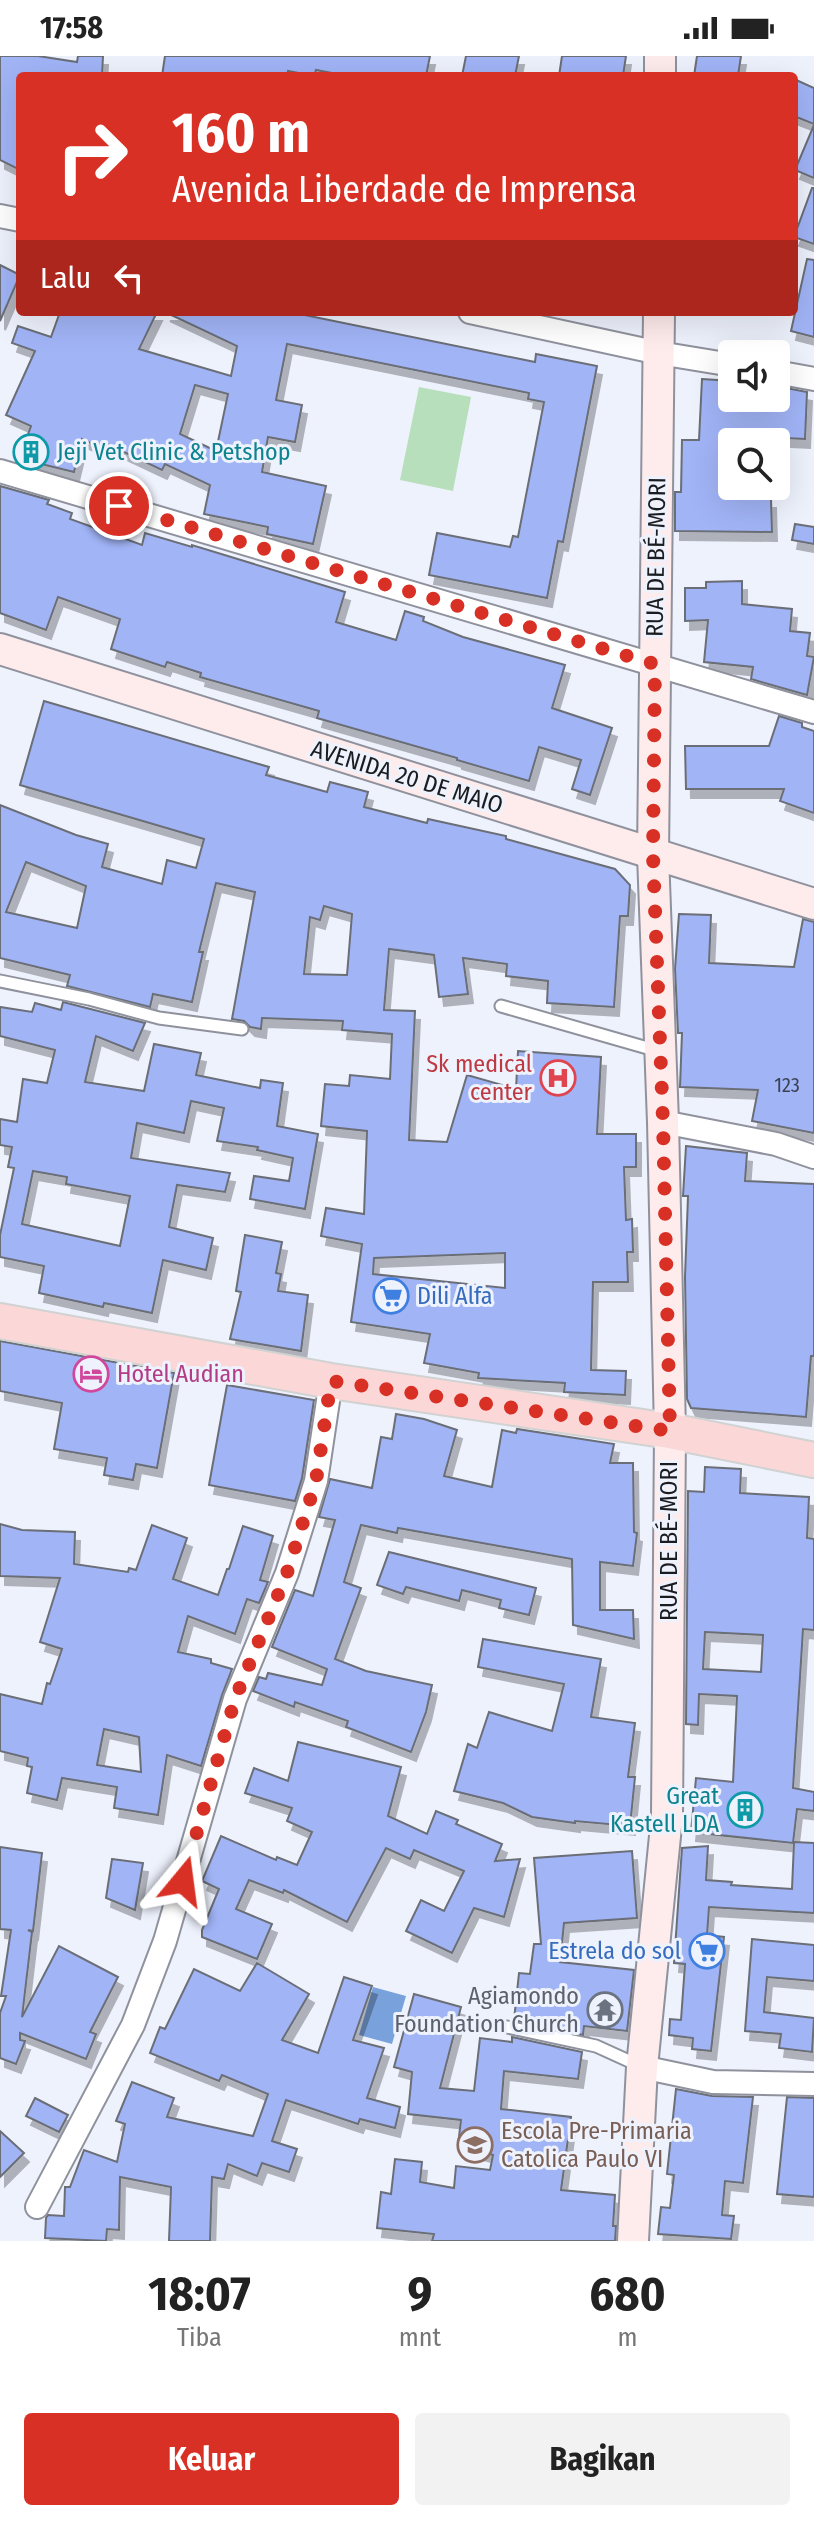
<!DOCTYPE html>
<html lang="id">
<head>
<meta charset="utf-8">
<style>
  :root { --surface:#fff; --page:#f2f2f2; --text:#222; --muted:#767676; --accent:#d93025 }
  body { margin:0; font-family:"Fira Sans Condensed",sans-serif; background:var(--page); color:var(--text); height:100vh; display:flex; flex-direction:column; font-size:30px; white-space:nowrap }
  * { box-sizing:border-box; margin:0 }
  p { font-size:26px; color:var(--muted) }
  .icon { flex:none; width:44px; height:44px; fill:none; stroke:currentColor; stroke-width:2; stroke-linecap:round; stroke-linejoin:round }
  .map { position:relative; height:2185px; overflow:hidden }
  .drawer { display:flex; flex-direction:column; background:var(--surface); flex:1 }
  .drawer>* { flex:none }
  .guide { position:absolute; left:16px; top:16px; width:782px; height:244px; border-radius:8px; box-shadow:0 8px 32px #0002; background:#d93025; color:#fff; overflow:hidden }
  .tools { position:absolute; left:718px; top:284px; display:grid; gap:16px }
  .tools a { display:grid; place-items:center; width:72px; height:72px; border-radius:8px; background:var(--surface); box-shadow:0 8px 32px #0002; font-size:40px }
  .pin { position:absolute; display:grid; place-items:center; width:68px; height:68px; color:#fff; margin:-34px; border:4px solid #fff; border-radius:50%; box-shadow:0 2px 8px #0007 }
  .me { position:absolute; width:88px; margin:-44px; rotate:16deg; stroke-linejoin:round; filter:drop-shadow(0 0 6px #0008) }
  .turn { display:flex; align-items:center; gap:28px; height:168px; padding:0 24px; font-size:36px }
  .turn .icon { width:104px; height:104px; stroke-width:2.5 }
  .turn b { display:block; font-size:56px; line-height:68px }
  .then { display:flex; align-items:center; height:76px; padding:0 24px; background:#0003; gap:16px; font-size:30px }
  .eta { display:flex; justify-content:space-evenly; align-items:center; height:136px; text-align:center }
  .eta b { font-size:48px; font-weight:700; line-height:56px }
  .button { display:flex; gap:16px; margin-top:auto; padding:16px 24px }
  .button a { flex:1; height:92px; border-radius:8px; background:var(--accent); color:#fff; font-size:32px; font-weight:700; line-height:92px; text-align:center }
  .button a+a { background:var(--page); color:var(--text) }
  .status { display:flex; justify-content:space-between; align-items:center; height:56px; padding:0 40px; background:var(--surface); direction:ltr }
  .status svg { height:22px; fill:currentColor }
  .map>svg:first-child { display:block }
  .green { fill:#b8dfbc }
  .water { fill:#79a2dc }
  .building { fill:#a1b4f6; stroke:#6b6e77; stroke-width:2; fill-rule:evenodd; filter:url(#shadow) }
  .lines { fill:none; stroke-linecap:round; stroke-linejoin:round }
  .lane-casing { stroke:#8f929d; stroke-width:15 }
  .street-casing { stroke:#8f929d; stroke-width:26 }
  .secondary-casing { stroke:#8f929d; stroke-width:34 }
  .primary-casing { stroke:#d1d2d2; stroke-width:38 }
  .lane { stroke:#fff; stroke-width:11 }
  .street { stroke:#fff; stroke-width:22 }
  .secondary { stroke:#feebec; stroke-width:30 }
  .primary { stroke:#fcd7d8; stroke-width:34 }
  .route { stroke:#d93025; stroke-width:14; stroke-dasharray:0 25.2 }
  .labels { text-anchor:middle; stroke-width:6; stroke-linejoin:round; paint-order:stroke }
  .number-label { font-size:20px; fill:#3c4256 }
  .culture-label { font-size:24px; fill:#0d838f; stroke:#eef2fd; text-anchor:start }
  .street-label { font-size:24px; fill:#1b1c20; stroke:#eef2fd }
  .health-label { font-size:24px; fill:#be3a42; stroke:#eef2fd; text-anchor:end }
  .shop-label { font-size:24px; fill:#366cbe; stroke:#eef2fd; text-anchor:start }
  .hotel-label { font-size:24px; fill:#b23c85; stroke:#eef2fd; text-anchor:start }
  .worship-label { font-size:24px; fill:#5b616d; stroke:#eef2fd; text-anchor:end }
  .education-label { font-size:24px; fill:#785e54; stroke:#eef2fd; text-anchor:start }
</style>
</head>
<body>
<div class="status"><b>17:58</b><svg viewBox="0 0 49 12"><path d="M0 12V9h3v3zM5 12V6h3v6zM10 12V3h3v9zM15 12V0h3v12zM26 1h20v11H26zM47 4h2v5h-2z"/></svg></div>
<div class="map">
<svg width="814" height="2185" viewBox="0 0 814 2185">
  <defs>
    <filter id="shadow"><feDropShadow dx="5" dy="9" stdDeviation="0" flood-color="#0004"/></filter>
  </defs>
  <rect width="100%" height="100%" fill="#eef2fd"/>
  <polygon class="green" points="419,331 471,341 453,435 400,424"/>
  <polygon class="water" points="373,1931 406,1940 392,1988 359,1979"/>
  <g class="building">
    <polygon points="0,0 38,0 77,6 78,0 103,0 102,20 20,20 20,114 0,104"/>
    <polygon points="165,0 430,0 426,20 347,20 316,14 314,20 288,15 287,20 162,20"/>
    <polygon points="466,0 519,0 515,20 462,20"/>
    <polygon points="562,0 626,0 623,20 559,20"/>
    <polygon points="697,0 741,0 738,20 694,20"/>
    <polygon points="794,23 814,32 814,68 794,60"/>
    <polygon points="814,69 814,122 795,114"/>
    <polygon points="812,132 814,132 814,188 794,181"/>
    <polygon points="807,203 814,204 814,281 791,275"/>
    <polygon points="0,209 20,219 0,265"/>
    <path d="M60,256H157L139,293L231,320L237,290L165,256H290L535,306L536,298L597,310L563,486L558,485L547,542L429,519L437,477L510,491L513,480L518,481L544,346L528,343L529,337L287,288L276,344L302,349L295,386L268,381L262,416L326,430L313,488L267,478L268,471L204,458L210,429L165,408L162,414L105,387L102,392L82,383L74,416L37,407L35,411L18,406L31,370L6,359L35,295L12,287L18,270L51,281ZM195,329L228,338L216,395L180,378Z"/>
    <polygon points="702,323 732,325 732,342 776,342 776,330 807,336 805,383 765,381 765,386 732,386 732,443 771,443 772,476 675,475 675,436 681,436 682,384 699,384"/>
    <polygon points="0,430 49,444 47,448 72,457 70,463 142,489 145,477 192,491 192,489 345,536 336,566 396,584 405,555 424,561 423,565 463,581 565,609 552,652 612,672 590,739 572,733 581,704 539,691 529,725 457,704 457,702 317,662 319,655 200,621 201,617 167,606 165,611 111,593 120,563 58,541 46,574 0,557"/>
    <polygon points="795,468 814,471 814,488 792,484"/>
    <polygon points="742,525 742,548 792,553 790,575 810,577 807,600 814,601 807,639 751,623 753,611 704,606 708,564 685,565 685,532 706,532 706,526"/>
    <path d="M44,645L269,711L266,719L327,736L330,726L368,736L364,751L427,767L428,763L506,780V783L615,813L630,829L628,860H620L614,951L547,947L548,925L506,920L507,908L463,902L468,938L439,941L434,899L389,893L384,954L415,955L409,1084L447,1086L467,1019L516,1033L518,995L601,1001L597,1078H636V1111H624L626,1164L632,1163L633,1196H627L628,1226H593L591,1314L626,1315L625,1339L564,1336L565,1327L478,1322L479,1317L424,1307L430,1278L351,1266L362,1188L321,1180L326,1152L364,1158L367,1075L321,1070L325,1028L349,1030L350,1019L390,1023L392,978L342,974L343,965L262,962L261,973L250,971L244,965L232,963L255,836L216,827L199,896H203L192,946L153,938L150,951L67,930L70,919L0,902V749L76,779L108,788L102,811L162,828L167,804L196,812L204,783L20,729ZM26,806L86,830L77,872L6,856ZM324,850L352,858L347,919L304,918L310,861L320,864ZM505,1197V1232L373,1218L374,1202Z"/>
    <polygon points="779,660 802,667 802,671 814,675 814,757 780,745 784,733 686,733 685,690 769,690"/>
    <polygon points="679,858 711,859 709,907 794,911 803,863 814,866 814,1077 752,1065 758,1034 680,1031 682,977 678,977 675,913"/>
    <path d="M63,946L145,967L133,995L96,980L85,1026L144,1035L154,988L201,997L196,1019L260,1032L261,1024L283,1027L277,1070L318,1078L305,1153L250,1143L254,1120L289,1125L293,1102L257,1094L258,1091L217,1085L224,1052L191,1045L184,1077L137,1067L131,1102L230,1117L225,1136L177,1129L169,1171L213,1182L206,1214L163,1204L152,1257L104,1247L103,1251L39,1237L44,1210L0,1201V1179L14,1112L8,1111L12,1091L0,1089V1063L17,1066L23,1023L47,1027L55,994L0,980V951L32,956L35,947L61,954ZM33,1115L67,1121L66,1128L130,1140L120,1190L22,1168Z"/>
    <polygon points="686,1090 747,1097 745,1125 814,1128 814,1300 811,1300 806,1361 691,1352 687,1343 685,1221 688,1140 683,1140"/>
    <polygon points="245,1179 282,1186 276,1217 281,1218 278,1235 308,1239 301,1295 230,1283 241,1236 236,1235"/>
    <polygon points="0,1285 174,1317 157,1412 136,1408 133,1424 104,1419 107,1402 54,1393 62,1347 0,1335"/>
    <polygon points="227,1329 314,1344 302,1422 295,1445 209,1429"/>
    <polygon points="396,1358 424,1363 457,1374 444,1420 492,1431 502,1374 516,1377 517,1373 614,1388 610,1407 633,1407 634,1476 637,1477 633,1510 600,1506 600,1554 633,1554 634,1583 573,1569 572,1503 398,1472 397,1477 361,1469 344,1526 361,1532 335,1603 366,1615 432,1629 426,1656 411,1696 346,1671 348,1665 295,1646 294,1651 253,1635 259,1621 266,1623 268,1617 322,1629 327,1613 272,1591 295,1534 313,1540 335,1464 319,1461 330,1423 372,1432 381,1381 392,1383"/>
    <path d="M705,1411L741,1413L740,1437L809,1441L807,1482L814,1483V1574L803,1573L793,1732L814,1736V1755L797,1753L793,1787L691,1776L696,1722L733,1726L737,1640L699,1638L698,1669L686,1668L688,1435L704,1436ZM705,1576L763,1579L761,1616L703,1613Z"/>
    <path d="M0,1468L22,1474L75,1476L74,1508L128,1516L129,1512L136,1514L152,1469L187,1482L173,1523L218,1539L227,1513H229L243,1470L273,1480L260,1524L268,1526L259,1547L247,1543L235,1578L188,1560L178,1596L211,1603V1607L232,1613L222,1639L201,1710L167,1699L158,1759L114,1752L117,1731L62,1722L57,1744L27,1737L32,1711L27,1710L28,1702L0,1695V1638L42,1648L47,1627L50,1628L62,1593L40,1586L60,1522L0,1520ZM104,1673L139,1681L141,1716L97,1709Z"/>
    <polygon points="389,1496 536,1532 529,1559 499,1552 501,1544 462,1534 459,1545 406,1531 403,1538 377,1529"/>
    <polygon points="483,1583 601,1603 591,1661 635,1667 628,1721 635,1721 630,1770 575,1765 575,1767 532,1761 503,1747 454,1735 468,1688 477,1692 489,1656 552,1675 564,1628 478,1611"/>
    <polygon points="298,1686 401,1711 388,1760 427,1778 436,1755 458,1764 456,1768 502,1788 495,1805 520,1803 504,1861 474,1852 452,1897 406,1875 421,1844 444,1855 464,1815 414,1794 410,1803 386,1792 347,1866 284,1834 283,1837 249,1824 236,1853 272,1868 257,1903 202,1881 202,1874 219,1833 202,1825 221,1780 276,1804 277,1801 297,1809 312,1776 287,1765 292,1752 245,1737 254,1712 288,1725"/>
    <polygon points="794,1786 814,1787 814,1857 709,1851 707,1879 724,1881 711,1995 692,1993 693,1982 669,1979 670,1963 681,1964 685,1908 674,1907 682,1792 708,1790 706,1824 732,1826 731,1829 792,1833"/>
    <polygon points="0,1791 42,1797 33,1875 28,1874 32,1876 22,1961 59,1890 118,1921 90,1976 96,1978 86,2003 20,1977 20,1984 25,1985 16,2008 0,2002 0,1957 6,1940 1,1940 11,1874 0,1873"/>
    <polygon points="632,1795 637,1862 564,1867 560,1906 634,1914 627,1975 584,1970 583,1979 514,1964 519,1917 530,1918 534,1888 541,1888 534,1802"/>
    <polygon points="112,1803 143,1807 135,1854 106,1842"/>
    <polygon points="752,1883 814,1889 814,1925 767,1921 764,1956 814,1962 812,1996 779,1992 781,1978 745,1975"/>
    <polygon points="257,1907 309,1938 282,1984 318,1997 344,1921 372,1930 353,1984 384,1992 367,2042 400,2051 395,2072 360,2063 358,2068 286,2044 272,2085 297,2093 289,2116 262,2107 257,2120 228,2108 224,2123 212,2121 210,2185 169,2185 171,2131 120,2121 119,2174 107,2173 106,2185 45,2182 46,2162 48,2159 64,2160 65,2131 70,2131 84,2094 117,2106 125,2068 116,2065 132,2026 174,2042 167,2061 253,2080 268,2038 222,2019 219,2025 150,1997 160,1971 165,1973 194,1913 240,1935"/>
    <polygon points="414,1938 461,1951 440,2032 474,2035 480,1982 512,1986 512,1981 582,1996 578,2023 504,2015 501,2053 571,2061 561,2134 615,2139 613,2170 616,2170 615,2185 432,2185 434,2178 377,2172 381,2136 391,2138 395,2103 422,2106 420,2126 454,2132 456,2110 490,2114 493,2099 458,2089 461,2064 408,2058 412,2016 394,2011"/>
    <polygon points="676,2033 712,2040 753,2041 743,2127 725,2125 722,2159 734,2160 731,2183 658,2178 661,2151 670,2152 674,2119 667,2118"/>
    <polygon points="787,2041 814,2042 814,2141 777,2138"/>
    <polygon points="35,2042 68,2059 59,2076 26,2060"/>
    <polygon points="0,2075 24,2097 0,2121"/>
  </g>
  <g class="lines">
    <defs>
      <g id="lane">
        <polyline points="0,925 89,943 159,962 242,973"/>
        <polyline points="501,950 658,995"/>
        <polyline points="507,1971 596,1990 640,2010"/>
      </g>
      <g id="street">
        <polyline points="0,160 20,164"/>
        <polyline points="470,256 659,297 732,309"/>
        <polyline points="776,316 814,323"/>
        <polyline points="0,415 814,656"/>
        <polyline points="663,1066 776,1088 814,1101"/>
        <polyline points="642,2011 713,2026 814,2028"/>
        <polyline points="37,2151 133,1969 165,1885 235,1643 287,1517 316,1425 331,1325"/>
      </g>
      <g id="secondary">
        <polyline points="660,20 660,0"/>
        <polyline points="0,593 814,848"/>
        <polyline points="633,2185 642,2011 667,1760 670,1375 663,1066 653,799 659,256"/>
      </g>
      <polyline id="primary" points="0,1265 331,1325 670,1375 814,1404"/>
    </defs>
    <use href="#lane" class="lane-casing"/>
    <use href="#street" class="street-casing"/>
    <use href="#secondary" class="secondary-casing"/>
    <use href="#primary" class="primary-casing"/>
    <use href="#lane" class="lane"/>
    <use href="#street" class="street"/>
    <use href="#secondary" class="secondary"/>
    <use href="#primary" class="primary"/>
  </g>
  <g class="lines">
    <polyline class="route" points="119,450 655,608 653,799 663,1066 670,1375 331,1325 316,1425 287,1517 235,1643 183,1825"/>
  </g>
  <defs>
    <symbol id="building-ring" viewBox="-11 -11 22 22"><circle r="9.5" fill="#eef2fd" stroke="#0f9aa8" stroke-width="1.5"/><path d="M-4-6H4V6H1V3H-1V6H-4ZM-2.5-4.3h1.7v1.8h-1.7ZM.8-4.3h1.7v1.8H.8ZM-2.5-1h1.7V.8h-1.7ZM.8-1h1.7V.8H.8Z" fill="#0f9aa8"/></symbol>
    <symbol id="hospital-ring" viewBox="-11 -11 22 22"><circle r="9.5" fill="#eef2fd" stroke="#e0444e" stroke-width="1.5"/><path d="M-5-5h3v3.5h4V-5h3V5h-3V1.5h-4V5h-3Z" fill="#e0444e"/></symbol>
    <symbol id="supermarket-ring" viewBox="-11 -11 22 22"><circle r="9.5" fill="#eef2fd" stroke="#3f7fe0" stroke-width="1.5"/><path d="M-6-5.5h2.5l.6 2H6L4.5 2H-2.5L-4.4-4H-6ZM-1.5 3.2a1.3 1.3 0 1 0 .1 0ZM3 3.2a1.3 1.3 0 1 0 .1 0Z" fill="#3f7fe0"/></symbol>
    <symbol id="hotel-ring" viewBox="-11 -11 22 22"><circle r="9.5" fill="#eef2fd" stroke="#d1479c" stroke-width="1.5"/><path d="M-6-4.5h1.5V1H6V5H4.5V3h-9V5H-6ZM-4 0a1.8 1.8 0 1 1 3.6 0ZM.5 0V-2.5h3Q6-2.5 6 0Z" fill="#d1479c"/></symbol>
    <symbol id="temple-ring" viewBox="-11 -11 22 22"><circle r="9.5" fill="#eef2fd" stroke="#6b7280" stroke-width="1.5"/><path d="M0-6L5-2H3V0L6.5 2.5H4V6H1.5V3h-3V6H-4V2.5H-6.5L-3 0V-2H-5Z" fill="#6b7280"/></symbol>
    <symbol id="school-ring" viewBox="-11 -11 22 22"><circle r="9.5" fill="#eef2fd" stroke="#8d6e63" stroke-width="1.5"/><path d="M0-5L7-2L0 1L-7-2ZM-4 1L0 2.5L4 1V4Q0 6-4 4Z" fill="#8d6e63"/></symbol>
  </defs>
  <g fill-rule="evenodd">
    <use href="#building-ring" x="11" y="376" width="40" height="40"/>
    <use href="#hospital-ring" x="538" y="1002" width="40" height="40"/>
    <use href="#supermarket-ring" x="371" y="1220" width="40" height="40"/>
    <use href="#hotel-ring" x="71" y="1298" width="40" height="40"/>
    <use href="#building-ring" x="725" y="1734" width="40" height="40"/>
    <use href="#supermarket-ring" x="687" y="1875" width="40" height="40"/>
    <use href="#temple-ring" x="585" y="1934" width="40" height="40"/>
    <use href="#school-ring" x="455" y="2069" width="40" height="40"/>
  </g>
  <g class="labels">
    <g class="number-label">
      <text x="787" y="1036">123</text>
    </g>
    <g class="culture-label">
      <text x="57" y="404">Jeji Vet Clinic &amp; Petshop</text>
      <text x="719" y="1748" text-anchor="end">Great<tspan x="719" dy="28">Kastell LDA</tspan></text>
    </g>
    <g class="street-label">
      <text transform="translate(656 501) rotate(-89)" y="8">RUA DE BÉ-MORI</text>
      <text transform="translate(407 721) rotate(17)" y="8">AVENIDA 20 DE MAIO</text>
      <text transform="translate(669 1485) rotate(-90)" y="8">RUA DE BÉ-MORI</text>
    </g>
    <g class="health-label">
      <text x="532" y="1016">Sk medical<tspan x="532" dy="28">center</tspan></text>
    </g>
    <g class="shop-label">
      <text x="417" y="1248">Dili Alfa</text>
      <text x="681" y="1903" text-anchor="end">Estrela do sol</text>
    </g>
    <g class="hotel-label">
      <text x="117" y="1326">Hotel Audian</text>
    </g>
    <g class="worship-label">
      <text x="579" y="1948">Agiamondo<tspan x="579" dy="28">Foundation Church</tspan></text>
    </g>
    <g class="education-label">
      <text x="501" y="2083">Escola Pre-Primaria<tspan x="501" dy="28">Catolica Paulo VI</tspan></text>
    </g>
  </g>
</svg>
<div class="tools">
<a><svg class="icon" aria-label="sound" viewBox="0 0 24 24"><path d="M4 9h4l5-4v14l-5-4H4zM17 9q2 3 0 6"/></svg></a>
<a><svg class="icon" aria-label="search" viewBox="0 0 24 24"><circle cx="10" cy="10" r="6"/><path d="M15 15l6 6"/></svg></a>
</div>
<div class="pin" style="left:119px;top:450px;background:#d93025"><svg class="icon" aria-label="arrive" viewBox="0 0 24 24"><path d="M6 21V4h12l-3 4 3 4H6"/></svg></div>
<svg class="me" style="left:183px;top:1825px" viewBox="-20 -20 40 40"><path d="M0-17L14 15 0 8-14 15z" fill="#d93025" stroke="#fff" stroke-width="4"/></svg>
<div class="guide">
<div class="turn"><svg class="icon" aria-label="right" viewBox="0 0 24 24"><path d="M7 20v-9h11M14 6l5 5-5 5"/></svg><div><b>160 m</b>Avenida Liberdade de Imprensa</div></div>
<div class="then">Lalu<svg class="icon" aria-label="left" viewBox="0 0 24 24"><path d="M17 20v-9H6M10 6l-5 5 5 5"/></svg></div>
</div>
</div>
<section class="drawer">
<div class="eta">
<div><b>18:07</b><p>Tiba</p></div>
<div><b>9</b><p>mnt</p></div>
<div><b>680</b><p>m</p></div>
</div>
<div class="button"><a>Keluar</a><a>Bagikan</a></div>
</section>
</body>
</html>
